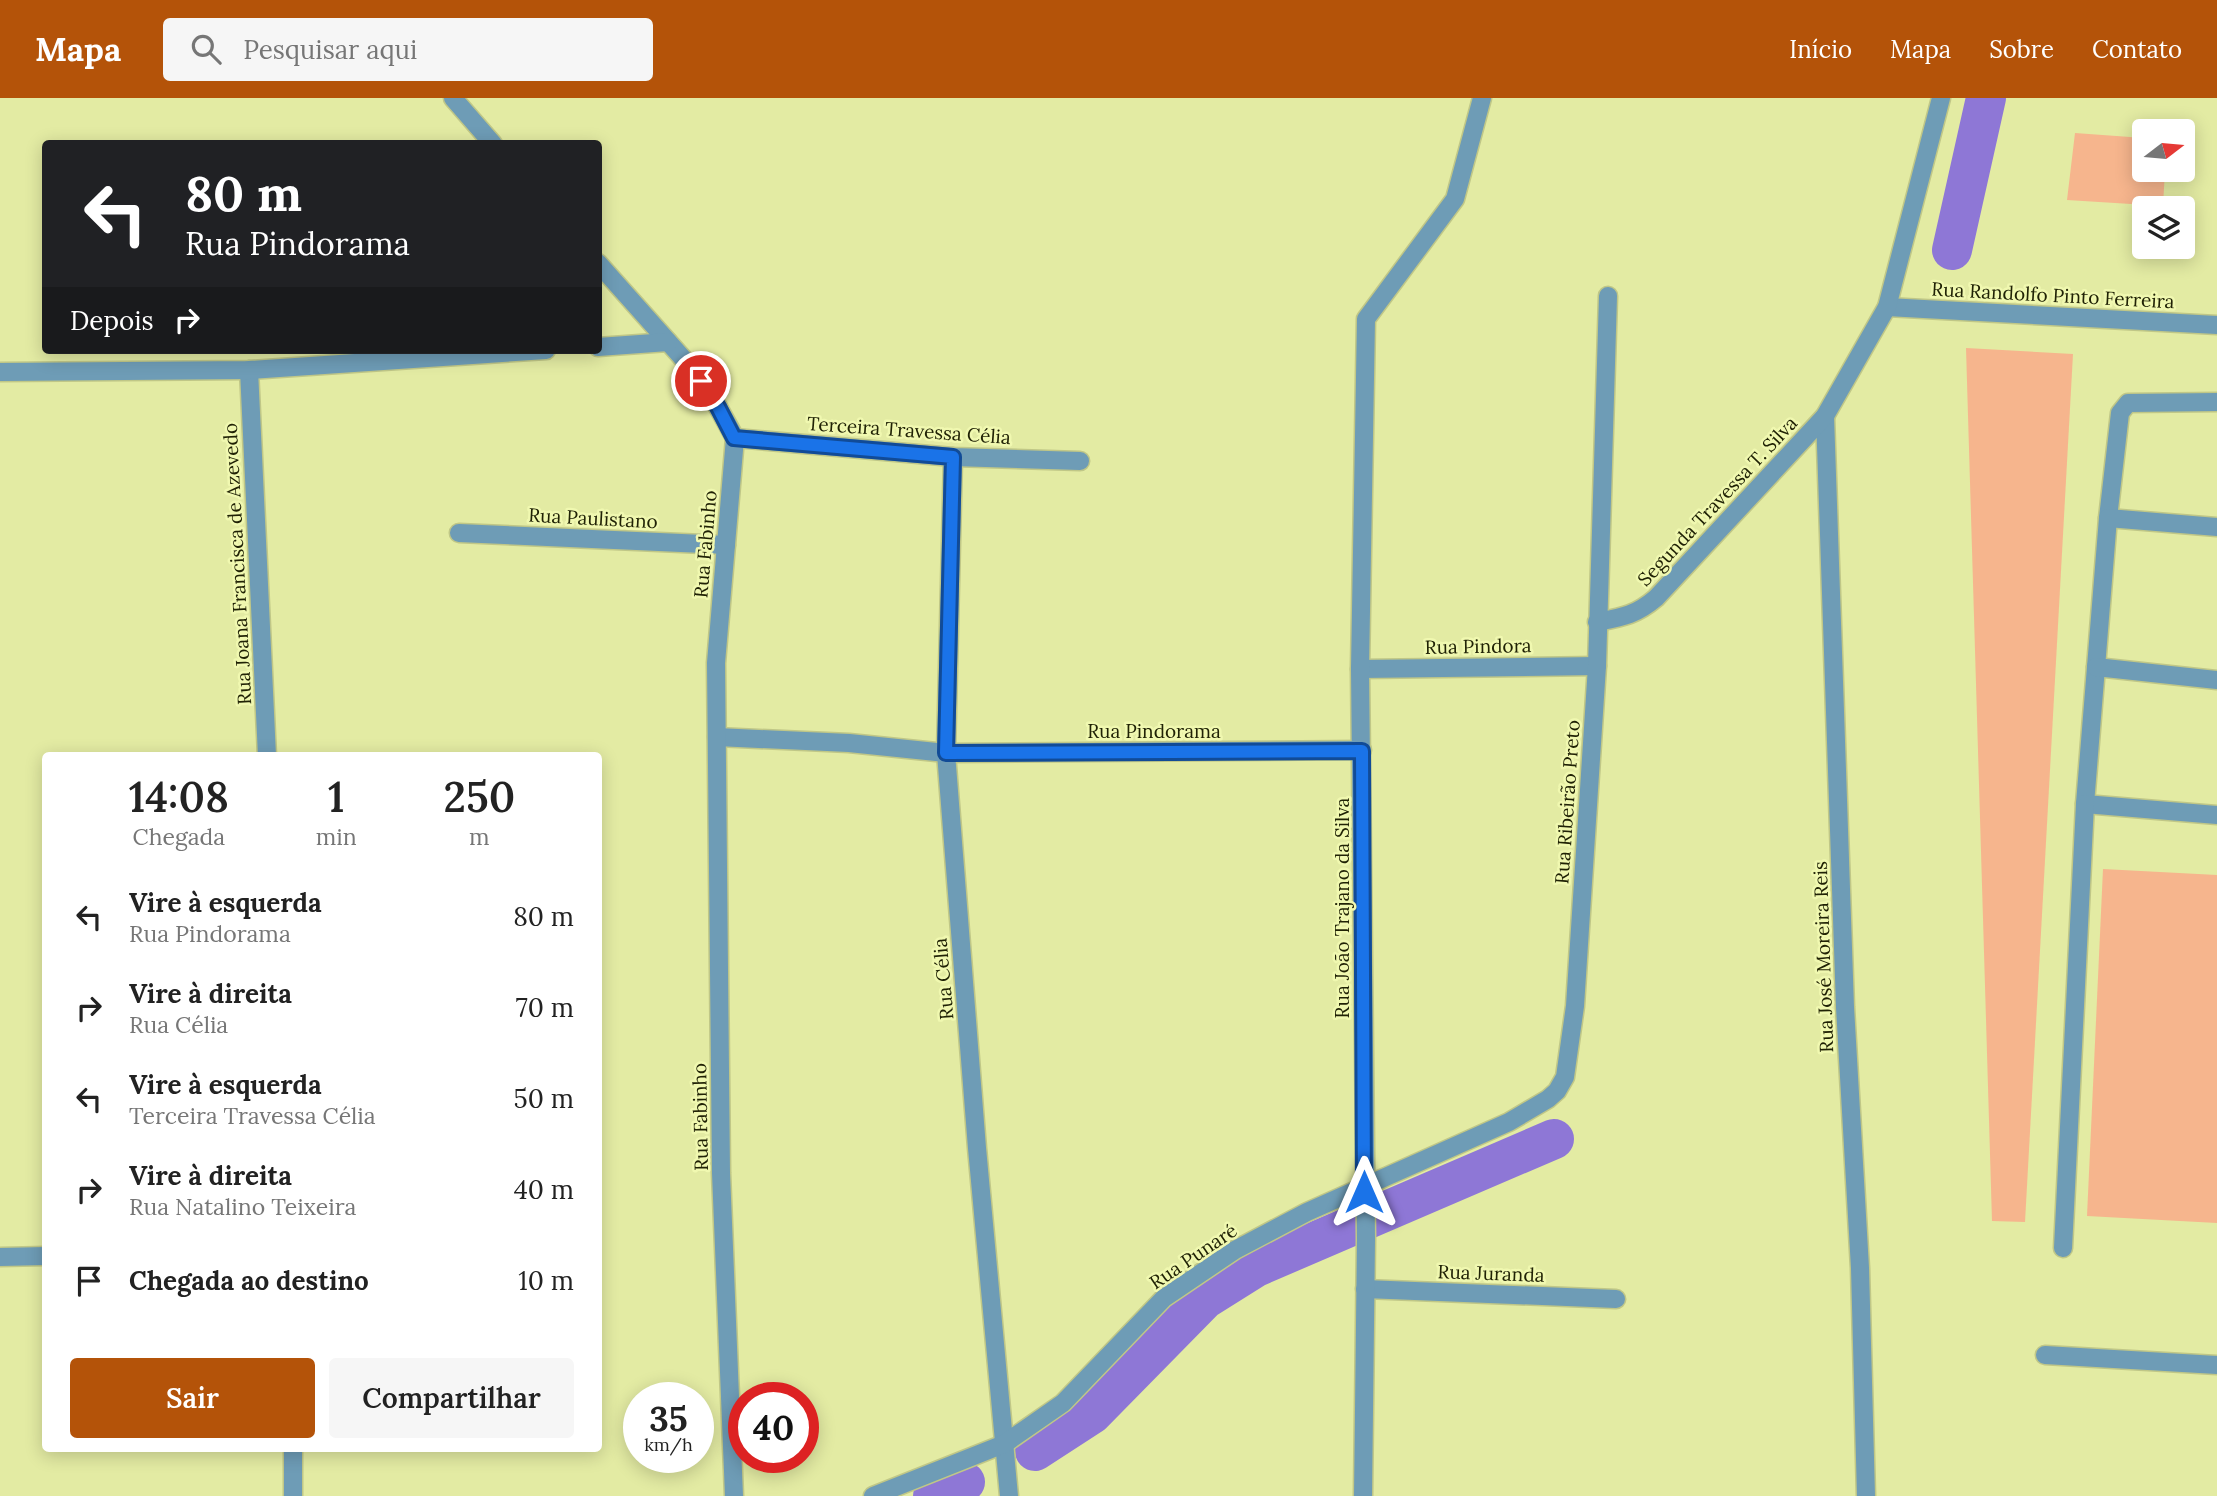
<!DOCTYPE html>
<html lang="pt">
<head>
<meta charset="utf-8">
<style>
  :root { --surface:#fff; --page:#f6f6f6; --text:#222; --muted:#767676; --accent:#b45309 }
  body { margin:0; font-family:Lora,serif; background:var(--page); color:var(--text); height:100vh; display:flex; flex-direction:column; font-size:26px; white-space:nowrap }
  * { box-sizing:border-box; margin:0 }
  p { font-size:23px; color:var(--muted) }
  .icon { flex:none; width:38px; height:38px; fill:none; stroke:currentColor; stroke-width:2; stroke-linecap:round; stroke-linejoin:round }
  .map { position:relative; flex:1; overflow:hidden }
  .panel { position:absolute; left:42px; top:654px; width:560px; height:700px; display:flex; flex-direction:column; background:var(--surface); border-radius:7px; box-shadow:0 4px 18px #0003 }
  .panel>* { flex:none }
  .banner { position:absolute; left:42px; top:42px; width:560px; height:214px; border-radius:7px; box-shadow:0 4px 18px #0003; background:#202124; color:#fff; overflow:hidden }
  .needle { width:46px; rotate:74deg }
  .tools { position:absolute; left:2132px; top:21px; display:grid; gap:14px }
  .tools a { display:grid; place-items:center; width:63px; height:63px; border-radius:7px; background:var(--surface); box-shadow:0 4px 18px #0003; font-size:35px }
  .speed { position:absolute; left:623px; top:1284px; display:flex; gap:14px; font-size:35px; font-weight:700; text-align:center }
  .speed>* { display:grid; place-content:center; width:91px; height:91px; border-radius:50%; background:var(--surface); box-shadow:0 4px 18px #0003; line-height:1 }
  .speed small { font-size:18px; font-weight:400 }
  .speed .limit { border:10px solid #d22; background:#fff; color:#111 }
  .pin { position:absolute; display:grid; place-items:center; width:60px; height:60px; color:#fff; margin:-30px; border:4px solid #fff; border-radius:50%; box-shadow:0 2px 7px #0007 }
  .me { position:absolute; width:77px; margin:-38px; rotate:0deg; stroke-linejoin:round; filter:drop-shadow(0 0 5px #0008) }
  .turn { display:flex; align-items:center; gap:24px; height:147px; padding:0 28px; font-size:32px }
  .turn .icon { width:91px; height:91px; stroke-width:2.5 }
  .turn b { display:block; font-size:49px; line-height:60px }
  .then { display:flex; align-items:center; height:66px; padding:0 28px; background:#0003; gap:14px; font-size:26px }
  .eta { display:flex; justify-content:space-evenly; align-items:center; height:119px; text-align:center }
  .eta b { font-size:42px; font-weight:600; line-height:49px }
  .primary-button { display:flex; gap:14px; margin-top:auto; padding:14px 28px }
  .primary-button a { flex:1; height:80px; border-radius:7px; background:var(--accent); color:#fff; font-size:28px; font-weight:600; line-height:80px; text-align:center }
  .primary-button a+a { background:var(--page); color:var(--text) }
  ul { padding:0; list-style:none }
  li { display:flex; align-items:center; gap:21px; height:91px; padding:0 28px }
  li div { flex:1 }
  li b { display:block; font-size:26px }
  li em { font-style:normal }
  header { display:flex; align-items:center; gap:42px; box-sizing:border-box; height:98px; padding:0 35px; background:var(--accent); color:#fff }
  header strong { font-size:33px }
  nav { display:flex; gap:38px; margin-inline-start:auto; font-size:24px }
  .search { width:490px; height:63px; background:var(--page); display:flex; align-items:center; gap:18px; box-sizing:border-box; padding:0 24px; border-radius:7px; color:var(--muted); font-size:26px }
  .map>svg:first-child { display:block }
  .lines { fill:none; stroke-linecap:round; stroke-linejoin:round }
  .canal { stroke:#8e77d6; stroke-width:40 }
  .building { fill:#f6b58d }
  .service-casing { stroke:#c0c787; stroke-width:21 }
  .minor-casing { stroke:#c0c787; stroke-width:21 }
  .tertiary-casing { stroke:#c0c787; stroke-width:21 }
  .service { stroke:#6e9cb6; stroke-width:18 }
  .minor { stroke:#6e9cb6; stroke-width:18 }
  .tertiary { stroke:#6e9cb6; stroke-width:18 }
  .route-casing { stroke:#114b97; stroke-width:18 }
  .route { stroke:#1a73e8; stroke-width:12 }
  .labels { text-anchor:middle; stroke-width:5; stroke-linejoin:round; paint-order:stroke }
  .street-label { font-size:19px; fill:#202205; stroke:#f0f8b0 }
</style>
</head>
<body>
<header>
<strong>Mapa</strong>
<div class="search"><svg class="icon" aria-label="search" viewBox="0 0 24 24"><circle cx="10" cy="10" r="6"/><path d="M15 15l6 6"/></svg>Pesquisar aqui</div>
<nav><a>Início</a><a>Mapa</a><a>Sobre</a><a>Contato</a></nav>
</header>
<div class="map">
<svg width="2217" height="1398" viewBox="0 0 2217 1398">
  <rect width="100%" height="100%" fill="#e3eba3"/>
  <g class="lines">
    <g class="canal">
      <polyline points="1952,152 1986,0"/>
      <polyline points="1035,1353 1092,1316 1205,1201 1256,1169 1554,1041"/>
      <polyline points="933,1398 965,1384"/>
    </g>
  </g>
  <g class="building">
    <polygon points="2075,35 2144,40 2144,72 2165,72 2163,108 2067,102"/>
    <polygon points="1966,250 2073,256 2025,1124 1992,1123"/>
    <polygon points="2103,771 2217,777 2217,1125 2087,1118"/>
  </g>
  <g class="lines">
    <defs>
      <g id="service">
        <polyline points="2108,420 2120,315 2128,305 2217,304"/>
        <polyline points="2217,429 2108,420 2085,706 2217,717"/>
        <polyline points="2096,569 2217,582"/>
        <polyline points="2063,1150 2085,706"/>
      </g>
      <g id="minor">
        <polyline points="453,0 493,46"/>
        <polyline points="598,165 695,274 718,309 735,340"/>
        <polyline points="1887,209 2217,227"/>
        <polyline points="598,249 668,244"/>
        <polyline points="249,272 267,658"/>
        <polyline points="0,274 249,272 546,252"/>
        <polyline points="1825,318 1845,909 1860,1170 1866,1398"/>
        <polyline points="735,340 953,359 1080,363"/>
        <polyline points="953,359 946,655 977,1050 1009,1398"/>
        <polyline points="459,435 726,447"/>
        <path d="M1597,524C1623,519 1636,517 1656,500L1825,318L1887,209L1941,0"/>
        <polyline points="1360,571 1597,568"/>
        <polyline points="717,639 849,645 946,655 1362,652"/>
        <polyline points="0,1159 46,1158"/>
        <polyline points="1365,1191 1616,1201"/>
        <polyline points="2045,1257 2217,1267"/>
        <polyline points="293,1351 293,1398"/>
        <polyline points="734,1398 721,1075 716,565 735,340"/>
        <polyline points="873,1398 1004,1346 1063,1305 1164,1200 1235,1152 1307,1114 1509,1024 1548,1001 1557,993 1565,979 1575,908 1597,568 1608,198"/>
      </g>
      <polyline id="tertiary" points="1363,1398 1366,1141 1360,571 1366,221 1455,101 1482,0"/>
    </defs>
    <use href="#service" class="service-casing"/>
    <use href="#minor" class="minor-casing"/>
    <use href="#tertiary" class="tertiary-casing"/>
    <use href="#service" class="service"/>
    <use href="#minor" class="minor"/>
    <use href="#tertiary" class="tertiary"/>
  </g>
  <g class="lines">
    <defs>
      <polyline id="route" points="701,283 718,309 734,340 953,359 946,655 1362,653 1364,1094"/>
    </defs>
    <use href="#route" class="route-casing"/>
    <use href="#route" class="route"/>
  </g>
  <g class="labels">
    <g class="street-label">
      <text transform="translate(2053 197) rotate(3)" y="7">Rua Randolfo Pinto Ferreira</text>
      <text transform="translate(909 332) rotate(4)" y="7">Terceira Travessa Célia</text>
      <text transform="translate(1717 403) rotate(-47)" y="7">Segunda Travessa T. Silva</text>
      <text transform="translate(593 420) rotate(3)" y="7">Rua Paulistano</text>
      <text transform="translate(705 446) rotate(-85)" y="7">Rua Fabinho</text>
      <text transform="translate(237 466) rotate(-93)" y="7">Rua Joana Francisca de Azevedo</text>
      <text transform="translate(1478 548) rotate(-1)" y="7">Rua Pindora</text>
      <text x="1154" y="640">Rua Pindorama</text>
      <text transform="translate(1567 704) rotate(-86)" y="7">Rua Ribeirão Preto</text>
      <text transform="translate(1342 810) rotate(-90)" y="7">Rua João Trajano da Silva</text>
      <text transform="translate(1823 859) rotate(-92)" y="7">Rua José Moreira Reis</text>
      <text transform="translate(943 881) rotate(-95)" y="7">Rua Célia</text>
      <text transform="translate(700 1019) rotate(-91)" y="7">Rua Fabinho</text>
      <text transform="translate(1193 1158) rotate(-34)" y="7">Rua Punaré</text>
      <text transform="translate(1491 1175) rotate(2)" y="7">Rua Juranda</text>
    </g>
  </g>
</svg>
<div class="tools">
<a><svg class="needle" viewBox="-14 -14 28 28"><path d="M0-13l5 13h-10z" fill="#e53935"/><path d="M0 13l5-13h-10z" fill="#767676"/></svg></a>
<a><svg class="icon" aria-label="layers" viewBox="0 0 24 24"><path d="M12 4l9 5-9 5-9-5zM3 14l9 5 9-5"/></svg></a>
</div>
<div class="speed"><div>35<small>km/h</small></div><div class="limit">40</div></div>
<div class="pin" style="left:701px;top:283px;background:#d93025"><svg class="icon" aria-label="arrive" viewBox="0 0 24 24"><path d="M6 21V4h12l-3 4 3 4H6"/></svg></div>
<svg class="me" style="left:1364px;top:1094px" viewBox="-20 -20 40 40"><path d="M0-17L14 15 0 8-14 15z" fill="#1a73e8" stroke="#fff" stroke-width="4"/></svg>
<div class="banner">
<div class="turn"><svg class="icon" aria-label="left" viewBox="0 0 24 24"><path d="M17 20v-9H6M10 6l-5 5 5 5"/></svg><div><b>80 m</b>Rua Pindorama</div></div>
<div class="then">Depois<svg class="icon" aria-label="right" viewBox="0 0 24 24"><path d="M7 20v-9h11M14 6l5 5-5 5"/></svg></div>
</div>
<section class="panel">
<div class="eta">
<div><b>14:08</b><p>Chegada</p></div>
<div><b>1</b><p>min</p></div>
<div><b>250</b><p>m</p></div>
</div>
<ul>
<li><svg class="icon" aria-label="left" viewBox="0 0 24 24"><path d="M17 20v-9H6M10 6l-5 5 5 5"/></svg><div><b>Vire à esquerda</b><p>Rua Pindorama</p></div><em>80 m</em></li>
<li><svg class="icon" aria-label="right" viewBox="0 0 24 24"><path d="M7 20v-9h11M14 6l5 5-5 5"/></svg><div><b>Vire à direita</b><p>Rua Célia</p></div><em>70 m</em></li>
<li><svg class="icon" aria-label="left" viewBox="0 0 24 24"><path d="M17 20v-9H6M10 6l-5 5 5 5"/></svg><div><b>Vire à esquerda</b><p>Terceira Travessa Célia</p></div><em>50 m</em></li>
<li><svg class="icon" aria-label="right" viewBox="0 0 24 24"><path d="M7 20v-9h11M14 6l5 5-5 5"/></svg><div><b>Vire à direita</b><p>Rua Natalino Teixeira</p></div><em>40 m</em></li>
<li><svg class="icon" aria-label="arrive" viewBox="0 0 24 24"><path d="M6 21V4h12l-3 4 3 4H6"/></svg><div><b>Chegada ao destino</b></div><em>10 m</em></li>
</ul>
<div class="primary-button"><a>Sair</a><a>Compartilhar</a></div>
</section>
</div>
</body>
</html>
